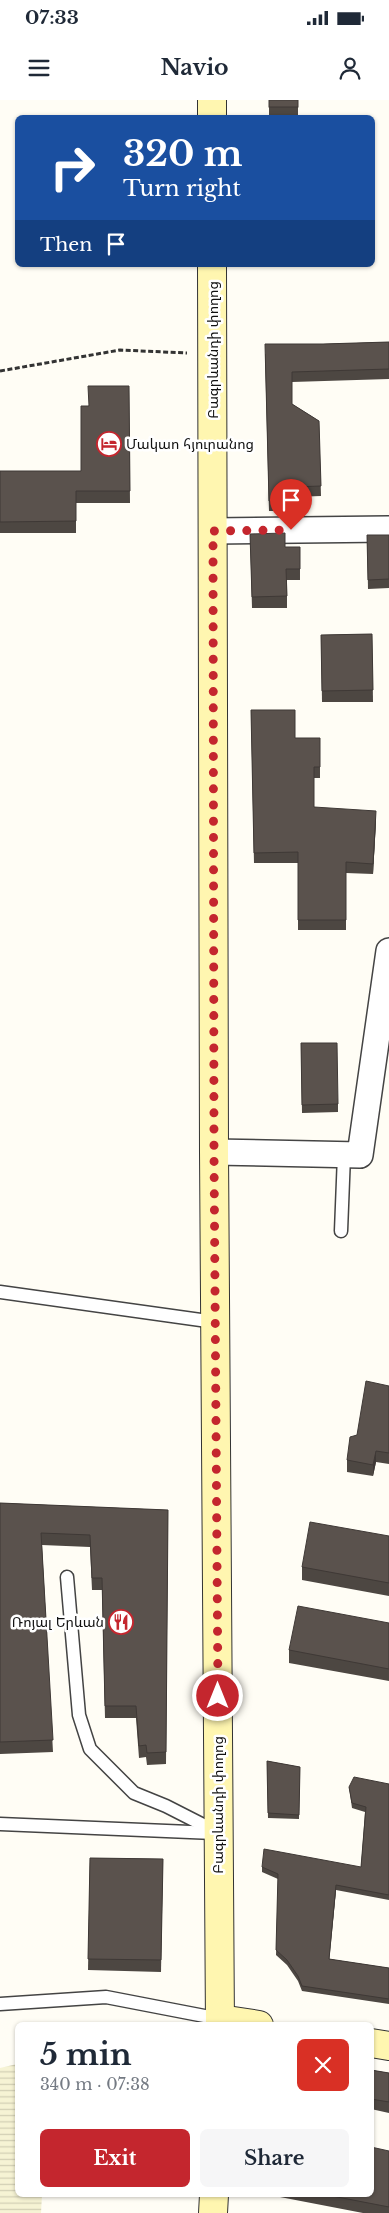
<!DOCTYPE html>
<html lang="en">
<head>
<meta charset="utf-8">
<style>
  :root { --surface:#fff; --page:#f6f6f7; --text:#1f2937; --muted:#747a83; --accent:#c4262e }
  body { margin:0; font-family:"Libre Baskerville","Noto Sans Armenian",serif; background:var(--page); color:var(--text); height:100vh; display:flex; flex-direction:column; font-size:19px; white-space:nowrap }
  * { box-sizing:border-box; margin:0 }
  p { font-size:16px; color:var(--muted) }
  .icon { flex:none; width:28px; height:28px; fill:none; stroke:currentColor; stroke-width:2; stroke-linecap:round; stroke-linejoin:round }
  .map { position:relative; flex:1; overflow:hidden }
  .side { position:absolute; left:15px; top:1922px; width:359px; height:175px; display:flex; flex-direction:column; background:var(--surface); border-radius:8px; box-shadow:0 1px 4px #0004 }
  .side>* { flex:none }
  .guide { position:absolute; left:15px; top:15px; width:360px; height:152px; border-radius:8px; box-shadow:0 1px 4px #0004; background:#1a4fa0; color:#fff; overflow:hidden }
  .pin { position:absolute; display:grid; place-items:center; width:42px; height:42px; color:#fff; margin:-51px -21px; border-radius:50% 50% 50% 0; rotate:-45deg; box-shadow:0 0 5px #0007 }
  .pin .icon { rotate:45deg }
  .me { position:absolute; width:55px; margin:-28px; rotate:0deg; stroke-linejoin:round; filter:drop-shadow(0 0 4px #0008) }
  .turn { display:flex; align-items:center; gap:18px; height:105px; padding:0 25px; font-size:22px }
  .turn .icon { width:65px; height:65px; stroke-width:2.5 }
  .turn b { display:block; font-size:35px; line-height:42px }
  .then { display:flex; align-items:center; height:48px; padding:0 25px; background:#0003; gap:10px; font-size:19px }
  .round { display:grid; place-items:center; flex:none; width:52px; height:52px; border-radius:8px; background:var(--page) }
  .summary { display:flex; align-items:center; justify-content:space-between; height:85px; padding:0 25px }
  h1 { font-size:30px; font-weight:800; line-height:38px }
  .action { display:flex; gap:10px; margin-top:auto; padding:10px 25px }
  .action a { flex:1; height:58px; border-radius:8px; background:var(--accent); color:#fff; font-size:20px; font-weight:800; line-height:58px; text-align:center }
  .action a+a { background:var(--page); color:var(--text) }
  .status { display:flex; justify-content:space-between; align-items:center; height:35px; padding:0 25px; background:var(--surface); direction:ltr }
  .status svg { height:14px; fill:currentColor }
  header { display:flex; justify-content:space-between; align-items:center; height:65px; padding:0 25px; background:var(--surface); font-size:22px; font-weight:800 }
  .map>svg:first-child { display:block }
  .farmland { fill:url(#farmland-rules) }
  .lines { fill:none; stroke-linecap:round; stroke-linejoin:round }
  .lane-casing { stroke:#444; stroke-width:15 }
  .street-casing { stroke:#444; stroke-width:28 }
  .secondary-casing { stroke:#333; stroke-width:30 }
  .path { stroke:#333; stroke-width:3; stroke-dasharray:5 2.5; stroke-linecap:butt }
  .lane { stroke:#fff; stroke-width:12 }
  .street { stroke:#fff; stroke-width:25 }
  .secondary { stroke:#fff6b0; stroke-width:28 }
  .wall { fill:#4d4742 }
  .shaded-wall { fill:#3f3936 }
  .building { fill:#5a524d; stroke:#3f3936 }
  .route { stroke:#c4262e; stroke-width:9; stroke-dasharray:0 16.2 }
  .labels { text-anchor:middle; stroke-width:5; stroke-linejoin:round; paint-order:stroke }
  .street-label { font-size:14px; fill:#111; stroke:#fff }
  .poi-label { font-size:14px; fill:#111; stroke:#fff; text-anchor:start }
</style>
</head>
<body>
<div class="status"><b>07:33</b><svg viewBox="0 0 49 12"><path d="M0 12V9h3v3zM5 12V6h3v6zM10 12V3h3v9zM15 12V0h3v12zM26 1h20v11H26zM47 4h2v5h-2z"/></svg></div>
<header><svg class="icon" aria-label="menu" viewBox="0 0 24 24"><path d="M4 6h16M4 12h16M4 18h16"/></svg>Navio<svg class="icon" aria-label="person" viewBox="0 0 24 24"><circle cx="12" cy="8" r="4"/><path d="M4 21q1-7 8-7t8 7"/></svg></header>
<div class="map">
<svg width="389" height="2113" viewBox="0 0 389 2113">
  <defs>
    <pattern id="farmland-rules" width="6" height="5" patternUnits="userSpaceOnUse" patternTransform="scale(1.25)"><rect width="6" height="5" fill="#f6f3d4"/><path d="M0 2.5h6" fill="none" stroke="#d2cfb5"/></pattern>
  </defs>
  <rect width="100%" height="100%" fill="#fffdf5"/>
  <polygon class="farmland" points="17,1964 18,2095 42,2095 41,2113 0,2113 0,1968"/>
  <g class="lines">
    <defs>
      <g id="lane">
        <polyline points="341,1131 344,1055"/>
        <polyline points="0,1192 215,1222"/>
        <polyline points="67,1477 79,1615 90,1649 134,1693 166,1706 219,1733"/>
        <polyline points="0,1724 214,1733"/>
        <polyline points="0,1904 106,1897 220,1919"/>
      </g>
      <g id="street">
        <polyline points="213,431 389,429"/>
        <polyline points="214,1052 360,1055 389,851"/>
      </g>
      <g id="secondary">
        <polyline points="212,0 212,18"/>
        <polyline points="212,165 214,1052 220,1925"/>
        <polyline points="220,1919 259,1925"/>
        <polyline points="371,1943 389,1946"/>
        <polyline points="213,2113 214,2095"/>
      </g>
    </defs>
    <use href="#lane" class="lane-casing"/>
    <use href="#street" class="street-casing"/>
    <use href="#secondary" class="secondary-casing"/>
    <polyline class="path" points="0,271 120,250 187,253"/>
    <use href="#lane" class="lane"/>
    <use href="#street" class="street"/>
    <use href="#secondary" class="secondary"/>
  </g>
  <g class="wall">
    <rect x="269" y="0" width="29" height="15"/>
    <polygon points="389,242 389,279 292,282 292,304 319,321 321,396 294,397 294,411 269,411 265,254 323,244"/>
    <polygon points="129,286 130,403 76,403 76,433 0,433 0,371 81,371 88,306"/>
    <polygon points="250,434 285,447 300,447 300,480 287,480 287,508 252,508"/>
    <polygon points="367,435 389,435 389,488 368,489"/>
    <polygon points="372,534 373,602 322,602 321,535"/>
    <polygon points="251,610 295,638 320,638 320,678 314,678 314,707 376,721 373,774 346,773 346,830 298,830 298,763 254,763"/>
    <polygon points="301,943 338,1004 338,1012 302,1013"/>
    <polygon points="389,1286 389,1364 376,1362 373,1376 347,1372 347,1360 357,1335"/>
    <polygon points="0,1403 168,1410 166,1664 147,1665 146,1657 139,1658 136,1618 105,1618 102,1490 92,1490 90,1447 42,1445 53,1652 0,1654"/>
    <polygon points="389,1436 389,1496 302,1480 302,1467"/>
    <polygon points="389,1523 389,1581 289,1563 289,1550"/>
    <polygon points="267,1661 300,1667 299,1719 268,1718"/>
    <polygon points="389,1684 389,1800 336,1790 329,1859 389,1868 389,1904 302,1891 298,1881 287,1865 276,1855 278,1779 262,1772 262,1767 361,1767 365,1712 352,1708 349,1687"/>
    <polygon points="90,1758 163,1759 161,1872 88,1870"/>
    <polygon points="371,1970 389,1973 389,2013 371,2009"/>
    <polygon points="389,2051 389,2113 363,2113 280,2097 280,2095 371,2095"/>
  </g>
  <g class="shaded-wall">
    <polygon points="376,711 376,721 373,774 373,764"/>
    <polygon points="376,1351 376,1362 373,1376 373,1365"/>
    <polygon points="336,1785 336,1790 329,1863 329,1859"/>
  </g>
  <g class="building">
    <rect x="269" y="0" width="29" height="7"/>
    <polygon points="389,242 389,269 292,272 292,304 319,321 321,386 293,387 294,401 269,401 265,244 323,244"/>
    <polygon points="88,286 129,286 130,391 76,391 76,421 0,422 0,371 81,371 81,306 89,306"/>
    <polygon points="285,433 285,447 300,447 300,469 286,469 287,496 252,497 250,434"/>
    <polygon points="367,435 389,435 389,479 368,480"/>
    <polygon points="372,534 373,590 322,591 321,535"/>
    <polygon points="251,610 295,610 295,638 320,638 320,667 314,667 314,707 376,711 373,764 346,762 346,820 298,820 298,752 254,753"/>
    <polygon points="301,943 337,943 338,1004 302,1005"/>
    <polygon points="366,1281 389,1286 389,1353 376,1351 373,1365 347,1360 350,1337 357,1335"/>
    <polygon points="0,1403 168,1410 166,1652 147,1653 146,1645 139,1646 136,1606 105,1606 102,1478 92,1478 90,1435 41,1433 53,1640 0,1642"/>
    <polygon points="310,1422 389,1436 389,1483 302,1467"/>
    <polygon points="298,1506 389,1523 389,1569 289,1550"/>
    <polygon points="267,1661 300,1667 299,1715 268,1713"/>
    <polygon points="354,1677 389,1684 389,1795 336,1785 329,1859 389,1868 389,1899 302,1886 298,1876 287,1860 276,1850 278,1774 262,1767 264,1749 361,1767 366,1707 352,1703 349,1687"/>
    <polygon points="90,1758 163,1759 161,1860 88,1859"/>
    <polygon points="371,1970 389,1973 389,2002 371,1999"/>
    <polygon points="371,2047 389,2051 389,2107 327,2095 371,2095"/>
  </g>
  <g class="lines">
    <polyline class="route" points="218,1596 214,1052 213,431 291,430"/>
  </g>
  <defs>
    <symbol id="hotel-ring" viewBox="-11 -11 22 22"><circle r="9.5" fill="#fff" stroke="#c4262e" stroke-width="1.5"/><path d="M-6-4.5h1.5V1H6V5H4.5V3h-9V5H-6ZM-4 0a1.8 1.8 0 1 1 3.6 0ZM.5 0V-2.5h3Q6-2.5 6 0Z" fill="#c4262e"/></symbol>
    <symbol id="restaurant-ring" viewBox="-11 -11 22 22"><circle r="9.5" fill="#fff" stroke="#c4262e" stroke-width="1.5"/><path d="M-5-6h1v4h1v-4h1v4h1v-4h1v5L-1.5 .5V6h-2V.5L-5-1ZM5-6V6H3V1.5H1.5Q1.5-4 5-6Z" fill="#c4262e"/></symbol>
  </defs>
  <g fill-rule="evenodd">
    <use href="#hotel-ring" x="95" y="330" width="28" height="28"/>
    <use href="#restaurant-ring" x="107" y="1508" width="28" height="28"/>
  </g>
  <g class="labels">
    <g class="street-label">
      <text transform="translate(213 250) rotate(-90)" y="5">Բագրևանդի փողոց</text>
      <text transform="translate(218 1705) rotate(-90)" y="5">Բագրևանդի փողոց</text>
    </g>
    <g class="poi-label">
      <text x="126" y="349">Մակաո հյուրանոց</text>
      <text x="104" y="1527" text-anchor="end">Ռոյալ Երևան</text>
    </g>
  </g>
</svg>
<div class="pin" style="left:291px;top:430px;background:#d93025"><svg class="icon" aria-label="arrive" viewBox="0 0 24 24"><path d="M6 21V4h12l-3 4 3 4H6"/></svg></div>
<svg class="me" style="left:218px;top:1596px" viewBox="-20 -20 40 40"><circle r="17" fill="#c4262e" stroke="#fff" stroke-width="3"/><path d="M0-11L8 9 0 5-8 9z" fill="#fff"/></svg>
<div class="guide">
<div class="turn"><svg class="icon" aria-label="right" viewBox="0 0 24 24"><path d="M7 20v-9h11M14 6l5 5-5 5"/></svg><div><b>320 m</b>Turn right</div></div>
<div class="then">Then<svg class="icon" aria-label="arrive" viewBox="0 0 24 24"><path d="M6 21V4h12l-3 4 3 4H6"/></svg></div>
</div>
<section class="side">
<div class="summary"><div><h1>5 min</h1><p>340 m · 07:38</p></div><a class="round" style="background:#d93025;color:#fff"><svg class="icon" aria-label="close" viewBox="0 0 24 24"><path d="M6 6l12 12M18 6L6 18"/></svg></a></div>
<div class="action"><a>Exit</a><a>Share</a></div>
</section>
</div>
</body>
</html>
